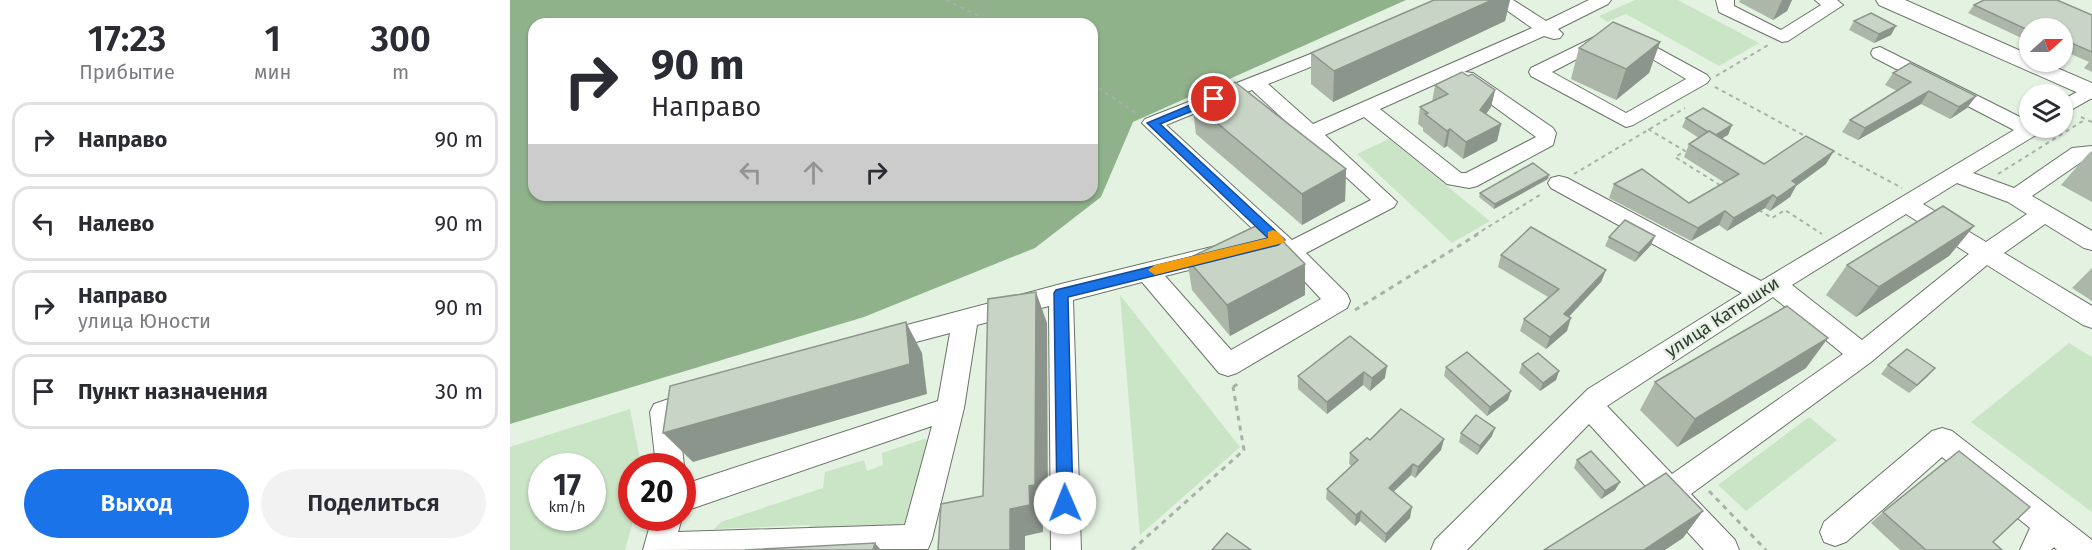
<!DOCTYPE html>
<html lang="ru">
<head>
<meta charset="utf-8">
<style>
  :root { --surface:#fff; --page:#f2f2f3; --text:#2b2b33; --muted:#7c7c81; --line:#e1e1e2; --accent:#1a73e8 }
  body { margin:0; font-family:"Fira Sans",sans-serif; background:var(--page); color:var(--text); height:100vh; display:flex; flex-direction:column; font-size:22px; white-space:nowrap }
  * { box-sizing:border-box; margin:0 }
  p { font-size:20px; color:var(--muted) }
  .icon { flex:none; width:33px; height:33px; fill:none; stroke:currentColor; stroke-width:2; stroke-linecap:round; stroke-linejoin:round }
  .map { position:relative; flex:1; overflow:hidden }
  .panel { display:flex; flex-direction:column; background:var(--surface); width:510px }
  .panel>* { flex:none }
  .hud { position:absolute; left:18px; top:18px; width:570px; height:183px; border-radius:18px; box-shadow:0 2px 4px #0004; background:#fff; color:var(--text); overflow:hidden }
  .needle { width:39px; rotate:69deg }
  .controls { position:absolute; left:1509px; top:18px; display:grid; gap:12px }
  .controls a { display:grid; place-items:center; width:54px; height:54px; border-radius:50%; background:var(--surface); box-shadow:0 2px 4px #0004; font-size:30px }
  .speed { position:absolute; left:18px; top:453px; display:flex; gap:12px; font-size:30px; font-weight:700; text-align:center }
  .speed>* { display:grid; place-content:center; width:78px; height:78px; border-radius:50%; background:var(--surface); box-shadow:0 2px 4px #0004; line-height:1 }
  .speed small { font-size:15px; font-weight:400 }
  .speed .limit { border:9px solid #d22; background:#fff; color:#111 }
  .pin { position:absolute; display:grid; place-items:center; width:51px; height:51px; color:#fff; margin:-26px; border:3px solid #fff; border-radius:50%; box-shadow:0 2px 6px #0007 }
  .me { position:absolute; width:66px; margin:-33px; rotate:359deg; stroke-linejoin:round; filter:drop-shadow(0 0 4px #0008) }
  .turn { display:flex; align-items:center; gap:21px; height:126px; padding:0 24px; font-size:27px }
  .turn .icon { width:78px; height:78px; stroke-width:2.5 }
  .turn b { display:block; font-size:42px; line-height:51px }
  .lanes { display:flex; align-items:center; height:57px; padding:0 24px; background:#0003; justify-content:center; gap:30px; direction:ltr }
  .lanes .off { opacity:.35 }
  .eta { display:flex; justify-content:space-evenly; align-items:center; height:102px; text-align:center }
  .eta b { font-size:36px; font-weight:600; line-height:42px }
  .button { display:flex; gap:12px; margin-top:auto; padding:12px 24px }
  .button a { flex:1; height:69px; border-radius:36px; background:var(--accent); color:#fff; font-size:24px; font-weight:600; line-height:69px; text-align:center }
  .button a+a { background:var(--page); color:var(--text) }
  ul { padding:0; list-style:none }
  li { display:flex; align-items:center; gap:18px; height:75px; margin:0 12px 9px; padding:0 12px; border:3px solid var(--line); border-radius:18px }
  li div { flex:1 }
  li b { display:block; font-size:22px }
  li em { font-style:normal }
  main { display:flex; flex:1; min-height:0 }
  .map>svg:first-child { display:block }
  .green { fill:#cae5c6; fill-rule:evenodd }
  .forest { fill:#8fb28b; fill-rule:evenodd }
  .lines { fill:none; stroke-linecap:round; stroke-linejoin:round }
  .minor-casing { stroke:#697567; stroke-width:2 }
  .major-casing { stroke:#697567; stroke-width:2 }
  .path-far1 { stroke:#a8b3a7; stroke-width:2; stroke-dasharray:4 4; stroke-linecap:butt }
  .path { stroke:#a8b3a7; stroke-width:3; stroke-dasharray:5 5; stroke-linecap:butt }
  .minor { fill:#fff; fill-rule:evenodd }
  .major { fill:#fff; fill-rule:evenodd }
  .wall { fill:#acb7aa }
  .shaded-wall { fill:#8c958b }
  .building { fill:#c8d5c6; stroke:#8c958b; stroke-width:1.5 }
  .route { fill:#1a73e8; stroke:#114b97; stroke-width:1.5 }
  .slow { fill:#f59e0b }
  .labels { text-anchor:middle; stroke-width:4.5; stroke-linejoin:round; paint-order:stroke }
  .street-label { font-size:18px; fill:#353a34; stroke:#e4f2e2 }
</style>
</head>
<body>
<main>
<section class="panel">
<div class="eta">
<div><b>17:23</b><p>Прибытие</p></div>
<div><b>1</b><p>мин</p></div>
<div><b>300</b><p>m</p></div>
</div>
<ul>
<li><svg class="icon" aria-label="right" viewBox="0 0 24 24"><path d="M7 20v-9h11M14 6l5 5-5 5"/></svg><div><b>Направо</b></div><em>90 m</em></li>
<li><svg class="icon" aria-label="left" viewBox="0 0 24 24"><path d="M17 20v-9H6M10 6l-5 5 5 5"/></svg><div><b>Налево</b></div><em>90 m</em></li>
<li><svg class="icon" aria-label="right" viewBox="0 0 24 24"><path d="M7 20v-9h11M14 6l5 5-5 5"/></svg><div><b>Направо</b><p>улица Юности</p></div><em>90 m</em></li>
<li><svg class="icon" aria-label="arrive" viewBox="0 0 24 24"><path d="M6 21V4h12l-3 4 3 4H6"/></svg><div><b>Пункт назначения</b></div><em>30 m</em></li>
</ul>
<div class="button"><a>Выход</a><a>Поделиться</a></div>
</section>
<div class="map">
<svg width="1582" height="550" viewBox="0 0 1582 550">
  <rect width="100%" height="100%" fill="#e4f2e2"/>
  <g class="green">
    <polygon points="1125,0 1168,0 1249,43 1209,66 1116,14 1097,22 1089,16"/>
    <polygon points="879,139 980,221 942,243 847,154"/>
    <polygon points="610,295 730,447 630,535"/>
    <polygon points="1559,343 1582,357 1582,512 1461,422"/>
    <path d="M120,409L131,464V466H122V518H124L115,550H0V447ZM32,466H82V518H32Z"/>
    <polygon points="1299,417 1327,440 1236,511 1208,485"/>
    <polygon points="414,439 423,441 400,527 300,530 299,525 204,529 211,522 313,488 315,472 354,460 357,471 373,465 372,453"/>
  </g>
  <path class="forest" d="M0,0H896L623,122L591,197L525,248L354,317L0,424ZM24,24H582V195H24Z"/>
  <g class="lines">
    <defs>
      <g id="minor">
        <path d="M982,0H1003L1036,21L1079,0H1101L1098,4L1048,29L1053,34L1050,38L1044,39L1034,36L954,72L963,73L1043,128L1046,133L1043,145L967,186L959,188L937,184L854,117L815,135L887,202L884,207L796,253L837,294L840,301L837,308L727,373L718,376L709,373L632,282L563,300L571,550H541L539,306L467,325L454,408L422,539L418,549L133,550L142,518H172L168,532L395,525L422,426L172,512V485L428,401L440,333L372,351L363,348L359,341L363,334L551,284L710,245L718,248L722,254L718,260L655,276L721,350L811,299L772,257L632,123L635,119L826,44H838L841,48L838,52L758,84L803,124L1022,28ZM948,74L946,77L949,81L1026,137L956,173H951L870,109ZM742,90L861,200L782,240L656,125Z"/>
        <polygon points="1206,0 1224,0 1224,6 1271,30 1311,5 1305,0 1327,0 1333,5 1278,41 1272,42 1209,12"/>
        <path d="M1107,26L1197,75L1200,79L1197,83L1123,125L1116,127L1021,76L1019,72L1021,68ZM1107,38L1176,79L1116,113L1042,72Z"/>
        <path d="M1370,47L1520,122V128H1532L1526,135L1463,173L1504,188L1562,148L1582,146V160H1574L1522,196L1582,231V250L1574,248L1535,224L1494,253L1582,306V328L1573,325L1477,265L1361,362L1181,494L1225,540L1229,550H1194L1079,424L957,550H921L925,540L1078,389L1232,293L1041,188L1038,183L1041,178L1049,176L1057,178L1251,281L1504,130L1363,57L1361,53L1363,49ZM1447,183L1498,202L1517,214L1476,242L1413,204ZM1396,214L1459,254L1352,340L1282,285ZM1263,297L1333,354L1162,474L1097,406Z"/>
        <polygon points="1582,84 1582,98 1552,115 1552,100"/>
        <polygon points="188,389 198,392 202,400 198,408 169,419 174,466 172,470 172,466 146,466 140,412 144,404"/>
        <polygon points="1432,428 1442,431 1582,540 1582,550 1547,550 1544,547 1541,550 1510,550 1520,528 1432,457 1336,542 1325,546 1314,542 1310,532 1314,522 1422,431"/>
      </g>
      <polygon id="major" points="1366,0 1395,0 1520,55 1520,62 1533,62 1582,83 1582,99 1369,5"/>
    </defs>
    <use href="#minor" class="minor-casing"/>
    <use href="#major" class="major-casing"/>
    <g class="path-far1">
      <polyline points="436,0 486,24"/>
      <polyline points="1206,76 1260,44"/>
      <polyline points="582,84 628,114"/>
      <polyline points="1205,87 1297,137"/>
      <polyline points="1571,117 1582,122"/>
      <polyline points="1138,129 1175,151 1165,157 1213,187"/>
      <polyline points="1321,150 1392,188"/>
      <polyline points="1064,174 1175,108"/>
      <polyline points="1488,174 1576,119"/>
      <polyline points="1249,210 1262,218 1275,210 1312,234"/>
      <polyline points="965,235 1033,193"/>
    </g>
    <g class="path">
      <polyline points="845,310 968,234"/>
      <polyline points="723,387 731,382"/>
      <polyline points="1199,491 1256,550"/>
      <polyline points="622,550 734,450 723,387"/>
    </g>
    <use href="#minor" class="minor"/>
    <use href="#major" class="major"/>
  </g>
  <g class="wall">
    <polygon points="924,0 1000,0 995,21 823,102 801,84 801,53"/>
    <polygon points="1230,0 1282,0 1277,11 1263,20 1229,2"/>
    <polygon points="1464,5 1582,15 1582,72 1574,68 1579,62 1552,50 1552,28 1520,28 1520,42 1458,13"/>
    <polygon points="1344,21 1381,35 1364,43 1339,30"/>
    <polygon points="1150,42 1139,73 1106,100 1061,79 1069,48"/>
    <polygon points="1383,73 1466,96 1457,108 1440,119 1411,104 1348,140 1332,132 1340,120 1387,91 1375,85"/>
    <polygon points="958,76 985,90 981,107 976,114 991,124 987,141 953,159 937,146 934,148 913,131 913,128 908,124 910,107 922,102 925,85"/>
    <polygon points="682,102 836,169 835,201 792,225 686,134"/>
    <polygon points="1176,118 1222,125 1218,135 1211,138 1254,164 1316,164 1286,186 1280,197 1260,211 1255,208 1217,231 1209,225 1181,241 1099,198 1104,184 1179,203 1215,183 1174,157 1179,144 1189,138 1172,127"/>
    <polygon points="1582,151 1582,202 1551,185 1579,153"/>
    <polygon points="1038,179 984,209 969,197 970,193"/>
    <polygon points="1464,226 1439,256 1346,317 1316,295 1337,265"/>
    <polygon points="1099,237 1141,245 1125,262 1095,246"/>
    <polygon points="991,255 1096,270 1091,282 1059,317 1057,331 1036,349 1010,331 1014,319 1038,297 988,267"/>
    <polygon points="677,259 795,264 795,295 720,336 682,290"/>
    <polygon points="1582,268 1582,301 1562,288"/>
    <polygon points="840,336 875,378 860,391 853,385 817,414 788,389 788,376"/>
    <polygon points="1012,364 1049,371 1046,380 1030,391 1009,373"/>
    <polygon points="1378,365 1425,368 1399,393 1371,374"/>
    <polygon points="936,367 1001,391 998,400 977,416 934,376"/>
    <polygon points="1296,368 1167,447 1130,410 1145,382"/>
    <polygon points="951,433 982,436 967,455 949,442"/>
    <polygon points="934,439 931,450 905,478 901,475 883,492 900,518 875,543 850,521 845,526 816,499 817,489 842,466 839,464 840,453 860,440"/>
    <polygon points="1067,460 1110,482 1105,490 1091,499 1064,468"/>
    <polygon points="1373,512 1483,542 1492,550 1390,550 1361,523"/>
  </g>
  <g class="shaded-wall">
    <polygon points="982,0 1000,0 995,21 823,102 824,71"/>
    <polygon points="1272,0 1282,0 1277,11 1263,20"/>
    <polygon points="1386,26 1381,35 1364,43 1369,34"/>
    <polygon points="1150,42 1139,73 1106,100 1116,69"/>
    <polygon points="985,90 981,107 967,126 970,110"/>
    <polygon points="1419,91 1411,104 1348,140 1355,128"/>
    <polygon points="1466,96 1457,108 1440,119 1449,107"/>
    <polygon points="991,124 987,141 953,159 956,142"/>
    <polygon points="1222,125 1218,135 1200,145 1204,136"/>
    <polygon points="940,129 937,146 934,148 937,131"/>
    <polygon points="1324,151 1316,164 1286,186 1280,197 1260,211 1267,198 1282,181"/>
    <polygon points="836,169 835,201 792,225 792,194"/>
    <polygon points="1039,175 1038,179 984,209 985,204"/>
    <polygon points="1263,195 1255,208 1217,231 1224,218"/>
    <polygon points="1215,211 1209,225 1181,241 1188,228"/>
    <polygon points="1464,226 1439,256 1346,317 1369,287"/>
    <polygon points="1145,236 1141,245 1125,262 1129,253"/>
    <polygon points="795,264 795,295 720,336 717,305"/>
    <polygon points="1096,270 1091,282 1050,326 1054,314"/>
    <polygon points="526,292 537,323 538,513 533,514 533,532 515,536 515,550 500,550 500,509"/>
    <polygon points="1061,318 1057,331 1036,349 1040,337"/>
    <polygon points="396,322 412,353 417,394 183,462 153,433"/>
    <polygon points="1318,338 1296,368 1167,447 1185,419"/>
    <polygon points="877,366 875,378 860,391 862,378"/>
    <polygon points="1425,368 1417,377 1399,393 1407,385"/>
    <polygon points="1049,371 1046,380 1030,391 1033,383"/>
    <polygon points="854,372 853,385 817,414 817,402"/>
    <polygon points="1001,391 998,400 977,416 980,407"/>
    <polygon points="985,428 982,436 967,455 970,446"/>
    <polygon points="934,439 931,450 905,478 908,467"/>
    <polygon points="903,464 901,475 877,498 879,488"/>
    <polygon points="1110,482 1105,490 1091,499 1095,491"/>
    <polygon points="902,507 900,518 875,543 876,534"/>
    <polygon points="851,511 850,521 845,526 846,515"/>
    <polygon points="1193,511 1173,538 1155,550 1134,550"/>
    <polygon points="365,543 371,550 363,550"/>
  </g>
  <g class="building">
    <polygon points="924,0 982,0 824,71 801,53"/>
    <polygon points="1474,0 1547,0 1582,15 1582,52 1552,39 1552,28 1520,28 1520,31 1464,5"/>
    <polygon points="1361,13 1386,26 1369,34 1344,21"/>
    <polygon points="1103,22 1150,42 1116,69 1069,48"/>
    <polygon points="1400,63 1466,96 1449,107 1419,91 1355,128 1340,120 1401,82 1383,73"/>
    <polygon points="952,72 958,76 962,74 985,90 970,110 991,124 956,142 940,129 937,131 915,114 918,113 910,107 938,94 925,85"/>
    <polygon points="725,82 836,169 792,194 682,102"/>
    <polygon points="1193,108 1222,125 1206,135 1199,131 1198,132 1176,118"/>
    <polygon points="1199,131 1254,164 1296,136 1324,151 1282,181 1287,184 1267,198 1263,195 1224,218 1215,211 1188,228 1104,184 1132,169 1179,203 1229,174 1179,144"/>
    <polygon points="1023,163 1039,175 985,204 970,193"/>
    <polygon points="1433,206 1464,226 1369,287 1337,265"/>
    <polygon points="1115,220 1145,236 1129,253 1099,237"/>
    <polygon points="754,222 795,264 717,305 677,259"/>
    <polygon points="1021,227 1096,270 1054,314 1061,318 1040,337 1014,319 1049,289 991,255"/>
    <polygon points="526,292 525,485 519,486 520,505 500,509 500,550 428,550 431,504 473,496 478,299"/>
    <polygon points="1277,306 1318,338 1185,419 1145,382"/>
    <polygon points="396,322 400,364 153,433 160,386"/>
    <polygon points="840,336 877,366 862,378 854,372 817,402 788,376"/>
    <polygon points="1397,349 1425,368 1407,385 1378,365"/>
    <polygon points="957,352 1001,391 980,407 936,367"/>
    <polygon points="1028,353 1049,371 1033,383 1012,364"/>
    <polygon points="891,409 934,439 908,467 903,464 879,488 902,507 876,534 851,511 846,515 817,489 848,460 840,453 857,438 860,440"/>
    <polygon points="966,415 985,428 970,446 951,433"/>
    <polygon points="1081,451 1110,482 1095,491 1067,460"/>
    <polygon points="1449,451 1520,507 1483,542 1492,550 1416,550 1373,512"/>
    <polygon points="1156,473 1193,511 1134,550 1034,550"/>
    <polygon points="717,533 741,550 702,550"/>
    <polygon points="365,543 363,550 235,550"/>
  </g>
  <polygon class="route" points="704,95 707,96 707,101 650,124 775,240 768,245 558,297 563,503 561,509 555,511 549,509 547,503 544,293 546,290 758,238 637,123"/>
  <polygon class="slow" points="763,230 768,232 775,240 773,243 645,275 638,270 645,265 758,238 758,232"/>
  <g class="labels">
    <g class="street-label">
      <text transform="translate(1212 317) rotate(-33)" y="6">улица Катюшки</text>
    </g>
  </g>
</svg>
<div class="controls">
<a><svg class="needle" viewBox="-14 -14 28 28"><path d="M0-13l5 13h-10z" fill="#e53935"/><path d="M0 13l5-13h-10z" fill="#7c7c81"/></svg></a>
<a><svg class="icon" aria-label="layers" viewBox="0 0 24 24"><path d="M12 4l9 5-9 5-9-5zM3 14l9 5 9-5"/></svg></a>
</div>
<div class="speed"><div>17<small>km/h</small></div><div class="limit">20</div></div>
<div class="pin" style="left:704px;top:99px;background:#d93025"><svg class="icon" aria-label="arrive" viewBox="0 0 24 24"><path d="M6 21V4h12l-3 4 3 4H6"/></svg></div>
<svg class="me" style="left:555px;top:503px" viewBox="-20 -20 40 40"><circle r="19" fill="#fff"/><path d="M0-13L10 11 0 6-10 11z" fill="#1a73e8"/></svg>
<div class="hud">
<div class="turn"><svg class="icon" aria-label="right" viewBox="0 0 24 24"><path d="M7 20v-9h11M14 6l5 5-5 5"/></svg><div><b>90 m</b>Направо</div></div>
<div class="lanes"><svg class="icon off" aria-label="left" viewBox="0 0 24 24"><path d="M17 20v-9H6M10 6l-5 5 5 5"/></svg><svg class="icon off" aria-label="ahead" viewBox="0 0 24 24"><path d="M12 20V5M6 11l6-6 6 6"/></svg><svg class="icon" aria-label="right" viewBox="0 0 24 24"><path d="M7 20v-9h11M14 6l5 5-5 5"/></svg></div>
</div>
</div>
</main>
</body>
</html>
